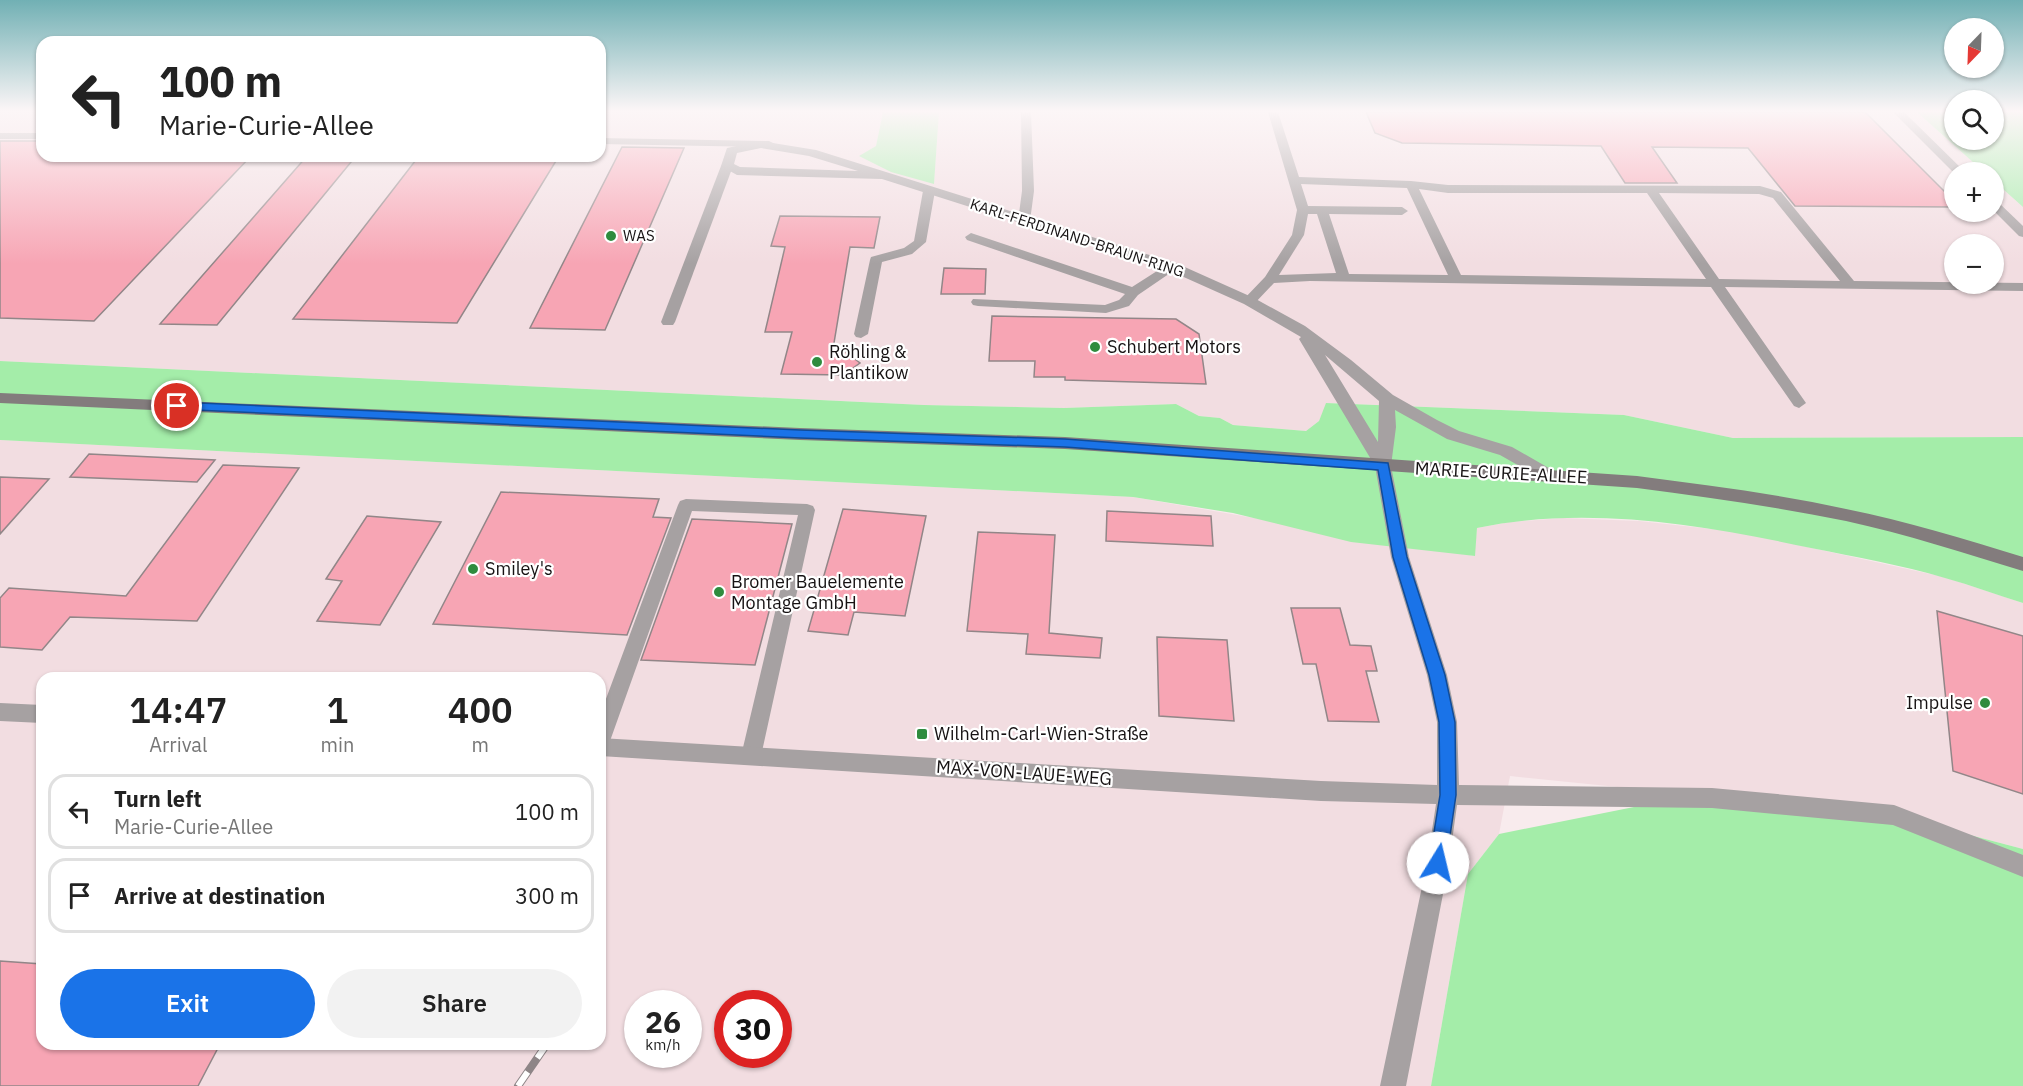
<!DOCTYPE html>
<html lang="en">
<head>
<meta charset="utf-8">
<style>
  :root { --surface:#fff; --page:#f2f2f2; --text:#222; --muted:#767676; --line:#e0e0e0; --accent:#1a73e8 }
  body { margin:0; font-family:"IBM Plex Sans",sans-serif; background:var(--page); color:var(--text); height:100vh; display:flex; flex-direction:column; font-size:22px; white-space:nowrap }
  * { box-sizing:border-box; margin:0 }
  p { font-size:20px; color:var(--muted) }
  .icon { flex:none; width:33px; height:33px; fill:none; stroke:currentColor; stroke-width:2; stroke-linecap:round; stroke-linejoin:round }
  .map { position:relative; flex:1; overflow:hidden }
  .sheet { position:absolute; left:36px; top:672px; width:570px; height:378px; display:flex; flex-direction:column; background:var(--surface); border-radius:18px; box-shadow:0 2px 4px #0004 }
  .sheet>* { flex:none }
  .guide { position:absolute; left:36px; top:36px; width:570px; height:126px; border-radius:18px; box-shadow:0 2px 4px #0004; background:#fff; color:var(--text); overflow:hidden }
  .needle { width:39px; rotate:203deg }
  .buttons { position:absolute; left:1944px; top:18px; display:grid; gap:12px }
  .buttons a { display:grid; place-items:center; width:60px; height:60px; border-radius:50%; background:var(--surface); box-shadow:0 2px 4px #0004; font-size:30px }
  .speed { position:absolute; left:624px; top:990px; display:flex; gap:12px; font-size:30px; font-weight:700; text-align:center }
  .speed>* { display:grid; place-content:center; width:78px; height:78px; border-radius:50%; background:var(--surface); box-shadow:0 2px 4px #0004; line-height:1 }
  .speed small { font-size:15px; font-weight:400 }
  .speed .limit { border:9px solid #d22; background:#fff; color:#111 }
  .pin { position:absolute; display:grid; place-items:center; width:51px; height:51px; color:#fff; margin:-26px; border:3px solid #fff; border-radius:50%; box-shadow:0 2px 6px #0007 }
  .me { position:absolute; width:66px; margin:-33px; rotate:9deg; stroke-linejoin:round; filter:drop-shadow(0 0 4px #0008) }
  .turn { display:flex; align-items:center; gap:21px; height:126px; padding:0 24px; font-size:27px }
  .turn .icon { width:78px; height:78px; stroke-width:2.5 }
  .turn b { display:block; font-size:42px; line-height:51px }
  .eta { display:flex; justify-content:space-evenly; align-items:center; height:102px; text-align:center }
  .eta b { font-size:36px; font-weight:600; line-height:42px }
  .action { display:flex; gap:12px; margin-top:auto; padding:12px 24px }
  .action a { flex:1; height:69px; border-radius:36px; background:var(--accent); color:#fff; font-size:24px; font-weight:600; line-height:69px; text-align:center }
  .action a+a { background:var(--page); color:var(--text) }
  ul { padding:0; list-style:none }
  li { display:flex; align-items:center; gap:18px; height:75px; margin:0 12px 9px; padding:0 12px; border:3px solid var(--line); border-radius:18px }
  li div { flex:1 }
  li b { display:block; font-size:22px }
  li em { font-style:normal }
  .map>svg:first-child { display:block }
  .built { fill:#f2dde1; fill-rule:evenodd }
  .green { fill:#a4eda9 }
  .building { fill:#f7a5b4; stroke:#928688; stroke-width:1.5 }
  .lines { fill:none; stroke-linecap:round; stroke-linejoin:round }
  .lane { fill:#a6a1a2; fill-rule:evenodd }
  .street { fill:#a6a1a2; fill-rule:evenodd }
  .secondary { fill:#837c7d; fill-rule:evenodd }
  .rail-casing { stroke:#8e8587; stroke-width:8 }
  .rail { stroke:#fff; stroke-width:6; stroke-dasharray:17; stroke-linecap:butt }
  .route { fill:#1a73e8; stroke:#114b97; stroke-width:1.5 }
  .poi-dot { fill:#2f8c3e; stroke:#fff; stroke-width:2 }
  .labels { text-anchor:middle; stroke-width:4.5; stroke-linejoin:round; paint-order:stroke }
  .far-poi-label { font-size:15px; fill:#161213; stroke:#fff; text-anchor:start }
  .far-street-label { font-size:15px; fill:#161213; stroke:#fff }
  .poi-label { font-size:18px; fill:#161213; stroke:#fff; text-anchor:start }
  .street-label { font-size:18px; fill:#161213; stroke:#fff }
</style>
</head>
<body>
<div class="map">
<svg width="2023" height="1086" viewBox="0 0 2023 1086">
  <rect width="100%" height="100%" fill="#f8ebed"/>
  <g class="built">
    <path d="M0,112H42V156H600V112H883L876,146L860,156L934,183L939,112H1917L1984,172H1954V212H1994V181L2023,207V437L1733,438L1624,415L1327,403L1319,421L1306,431L1233,425L1220,418L1199,416L1176,404L1064,408L924,405L0,361ZM1954,244H1994V284H1954Z"/>
    <path d="M0,440L1133,497L1474,556L1477,528L1510,522L1563,518L1639,521L1740,532L1944,577L2023,603V849L1894,815L1510,776L1499,834L1468,874L1431,1086H0ZM42,678H600V1044H42ZM638,1004H688V1054H638ZM728,1004H778V1054H728Z"/>
  </g>
  <g class="green">
    <polygon points="883,112 939,112 934,184 891,172 859,156 876,146"/>
    <polygon points="1917,112 1954,112 1954,140 1994,140 1994,112 2023,112 2023,207 1994,181 1994,172 1984,172"/>
    <path d="M0,361L924,405L1064,408L1176,404L1199,416L1220,418L1233,425L1306,431L1319,421L1326,403L1624,415L1733,438L2023,437V603C1997,595 1971,585 1945,578C1901,565 1856,557 1811,548C1703,525 1587,505 1477,528L1475,556L1351,542L1233,513L1133,497L0,440Z"/>
    <polygon points="1649,804 1894,815 2023,849 2023,1086 1431,1086 1468,874 1499,834"/>
  </g>
  <g class="building">
    <polygon points="1366,112 1865,112 1954,201 1954,207 1795,206 1748,148 1652,147 1677,183 1625,183 1601,146 1402,143 1375,133"/>
    <polygon points="0,141 42,141 42,156 251,156 94,321 0,318"/>
    <polygon points="622,147 684,148 605,330 530,328"/>
    <polygon points="307,156 356,156 217,325 160,324"/>
    <polygon points="419,156 559,156 457,323 293,319"/>
    <polygon points="780,216 880,217 874,248 850,247 834,343 860,363 843,375 781,374 792,332 765,332 785,247 771,246"/>
    <polygon points="944,268 986,269 985,294 941,294"/>
    <polygon points="992,316 1176,319 1199,334 1206,384 1065,380 1065,377 1034,377 1035,361 989,361"/>
    <polygon points="89,454 215,460 197,482 70,477"/>
    <polygon points="223,465 299,468 197,621 70,617 42,650 0,647 0,598 9,588 126,596"/>
    <polygon points="0,477 49,479 0,534"/>
    <polygon points="501,492 659,499 653,517 671,518 627,635 433,624"/>
    <polygon points="843,509 926,516 905,616 854,612 848,635 808,631"/>
    <polygon points="1107,511 1211,516 1213,546 1106,541"/>
    <polygon points="367,516 441,522 380,625 317,621 342,581 326,579"/>
    <polygon points="692,519 792,524 755,665 641,660"/>
    <polygon points="978,532 1055,535 1049,633 1102,638 1100,658 1026,654 1028,634 967,631"/>
    <polygon points="1291,608 1340,608 1350,645 1371,646 1377,671 1366,671 1379,722 1328,721 1316,664 1303,664"/>
    <polygon points="1937,611 2023,636 2023,794 1953,771"/>
    <polygon points="1157,637 1227,640 1234,721 1159,716"/>
    <polygon points="0,961 42,964 42,1044 220,1044 198,1086 0,1086"/>
  </g>
  <g class="lines">
    <g class="lane">
      <polygon points="1021,112 1031,112 1034,191 1030,221 1024,225 1018,221 1022,191"/>
      <path d="M1268,112H1278L1299,177L1411,181L1448,185L1760,186L1781,192L1854,281L2023,283V291L1725,287L1806,403L1799,408L1794,406L1711,287L1310,281L1274,283L1254,304L1249,305L1242,301L1265,277L1292,235L1297,210ZM1301,184L1407,188L1448,275L1349,274L1329,214L1402,215L1408,211L1402,207L1308,206ZM1419,189L1448,193H1647L1706,279L1461,275ZM1659,193L1759,194L1773,198L1840,281L1719,279ZM1308,214H1317L1336,273L1279,275L1304,235Z"/>
      <polygon points="1893,112 1904,112 1965,172 1954,173"/>
      <rect x="0" y="133" width="42" height="6"/>
      <polygon points="600,138 769,141 775,144 769,147 600,144"/>
      <polygon points="727,163 733,166 675,322 673,325 663,325 661,322 721,166"/>
      <polygon points="929,187 935,191 926,242 912,254 882,262 868,334 861,338 856,337 854,334 870,260 871,257 904,248 914,241 923,191"/>
      <polygon points="1994,201 1998,202 2023,226 2023,237 2019,236 1994,211"/>
      <polygon points="971,233 1132,287 1168,264 1173,263 1179,267 1138,295 1129,306 1106,313 978,306 973,305 971,302 973,299 1105,305 1119,300 1125,294 967,240 965,237"/>
      <polygon points="686,499 807,504 813,506 815,510 761,756 758,762 751,764 744,762 741,756 798,515 692,511 610,741 607,747 600,749 600,715 678,505 680,501"/>
    </g>
    <g class="street">
      <path d="M761,141L816,150L1178,264L1254,298L1305,326L1351,360L1393,395L1437,420L1459,431L1512,447L1554,471L1557,475L1554,479H1542L1500,455L1447,439L1395,410L1396,427L1391,466L1409,557L1447,675L1457,722L1459,785L1712,788L1894,805L2023,855V877L1893,825L1712,808L1457,805L1449,863L1406,1086H1380L1427,863L1436,804L1321,801L600,756V738L1321,781L1437,785V722L1427,675L1391,557L1375,466L1299,339L1301,337L1244,304L1168,270L882,179L737,175L721,166L727,148ZM761,148L809,156L858,171L740,167L734,164L737,153ZM1325,355L1379,401L1378,442Z"/>
      <polygon points="0,703 42,705 42,723 0,721"/>
    </g>
    <path class="secondary" d="M0,393L800,428L1065,437L1637,476C1707,485 1777,494 1846,509C1906,521 1964,539 2023,557V571C1964,553 1906,534 1846,521C1777,507 1707,497 1637,488L1065,449L800,440L0,403Z"/>
    <defs>
      <polyline id="rail" points="518,1086 547,1044"/>
    </defs>
    <use href="#rail" class="rail-casing"/>
    <use href="#rail" class="rail"/>
  </g>
  <linearGradient id="sky" x2="0" y2="1"><stop stop-color="#71b0b4"/><stop offset="0.42" stop-color="#fcf6f7"/><stop offset="1" stop-color="#fcf6f7" stop-opacity="0"/></linearGradient>
  <rect width="2023" height="264" fill="url(#sky)"/>
  <polygon class="route" points="177,402 800,430 1065,439 1388,463 1407,557 1445,675 1455,722 1456,795 1446,863 1444,869 1438,871 1432,869 1429,863 1440,795 1439,722 1429,675 1393,557 1378,470 1065,447 800,438 173,409 171,406"/>
  <g class="poi-dot">
    <circle cx="611" cy="236" r="6"/>
    <circle cx="1095" cy="347" r="6"/>
    <circle cx="817" cy="362" r="6"/>
    <circle cx="473" cy="569" r="6"/>
    <circle cx="719" cy="592" r="6"/>
    <circle cx="1985" cy="703" r="6"/>
    <rect x="916" y="728" width="12" height="12" rx="3"/>
  </g>
  <g class="labels">
    <g class="far-poi-label">
      <text x="623" y="241">WAS</text>
    </g>
    <g class="far-street-label">
      <text transform="translate(1077 238) rotate(18)" y="5">KARL-FERDINAND-BRAUN-RING</text>
    </g>
    <g class="poi-label">
      <text x="1107" y="353">Schubert Motors</text>
      <text x="829" y="358">Röhling &amp;<tspan x="829" dy="21">Plantikow</tspan></text>
      <text x="485" y="575">Smiley's</text>
      <text x="731" y="588">Bromer Bauelemente<tspan x="731" dy="21">Montage GmbH</tspan></text>
      <text x="1973" y="709" text-anchor="end">Impulse</text>
      <text x="934" y="740">Wilhelm-Carl-Wien-Straße</text>
    </g>
    <g class="street-label">
      <text transform="translate(1501 473) rotate(3)" y="6">MARIE-CURIE-ALLEE</text>
      <text transform="translate(1024 773) rotate(4)" y="6">MAX-VON-LAUE-WEG</text>
    </g>
  </g>
</svg>
<div class="buttons">
<a><svg class="needle" viewBox="-14 -14 28 28"><path d="M0-13l5 13h-10z" fill="#e53935"/><path d="M0 13l5-13h-10z" fill="#767676"/></svg></a>
<a><svg class="icon" aria-label="search" viewBox="0 0 24 24"><circle cx="10" cy="10" r="6"/><path d="M15 15l6 6"/></svg></a>
<a>+</a>
<a>−</a>
</div>
<div class="speed"><div>26<small>km/h</small></div><div class="limit">30</div></div>
<div class="pin" style="left:177px;top:406px;background:#d93025"><svg class="icon" aria-label="arrive" viewBox="0 0 24 24"><path d="M6 21V4h12l-3 4 3 4H6"/></svg></div>
<svg class="me" style="left:1438px;top:863px" viewBox="-20 -20 40 40"><circle r="19" fill="#fff"/><path d="M0-13L10 11 0 6-10 11z" fill="#1a73e8"/></svg>
<div class="guide">
<div class="turn"><svg class="icon" aria-label="left" viewBox="0 0 24 24"><path d="M17 20v-9H6M10 6l-5 5 5 5"/></svg><div><b>100 m</b>Marie-Curie-Allee</div></div>
</div>
<section class="sheet">
<div class="eta">
<div><b>14:47</b><p>Arrival</p></div>
<div><b>1</b><p>min</p></div>
<div><b>400</b><p>m</p></div>
</div>
<ul>
<li><svg class="icon" aria-label="left" viewBox="0 0 24 24"><path d="M17 20v-9H6M10 6l-5 5 5 5"/></svg><div><b>Turn left</b><p>Marie-Curie-Allee</p></div><em>100 m</em></li>
<li><svg class="icon" aria-label="arrive" viewBox="0 0 24 24"><path d="M6 21V4h12l-3 4 3 4H6"/></svg><div><b>Arrive at destination</b></div><em>300 m</em></li>
</ul>
<div class="action"><a>Exit</a><a>Share</a></div>
</section>
</div>
</body>
</html>
